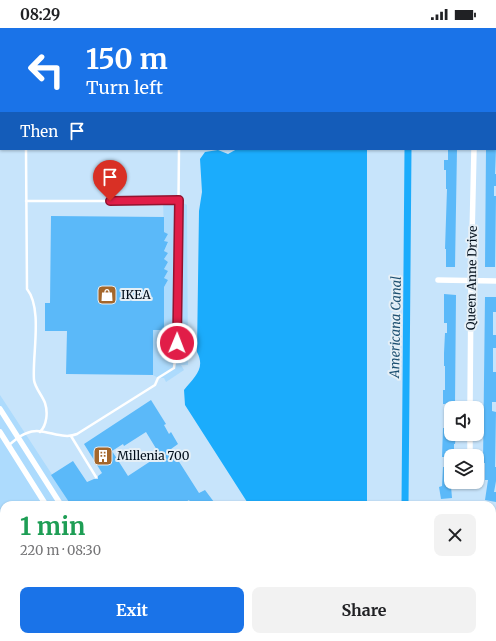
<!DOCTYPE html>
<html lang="en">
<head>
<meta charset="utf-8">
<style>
  :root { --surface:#fff; --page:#f2f2f2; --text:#202124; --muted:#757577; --accent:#1a73e8 }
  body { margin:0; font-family:Merriweather,serif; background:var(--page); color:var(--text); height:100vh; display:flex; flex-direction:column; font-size:15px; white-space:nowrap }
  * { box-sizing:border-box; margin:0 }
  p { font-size:13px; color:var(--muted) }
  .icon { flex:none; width:22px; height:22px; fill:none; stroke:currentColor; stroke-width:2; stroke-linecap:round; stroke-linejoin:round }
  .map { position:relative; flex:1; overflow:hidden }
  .panel { position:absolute; left:0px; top:473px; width:496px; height:140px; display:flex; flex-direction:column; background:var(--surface); border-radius:12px 12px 0 0; box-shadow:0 1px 3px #0004 }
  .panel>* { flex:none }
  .banner { position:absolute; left:0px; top:0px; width:496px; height:122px; box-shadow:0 1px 3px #0004; background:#1a73e8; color:#fff; overflow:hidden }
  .tools { position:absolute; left:444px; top:373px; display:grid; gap:8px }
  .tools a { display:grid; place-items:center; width:40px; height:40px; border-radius:8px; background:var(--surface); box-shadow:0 1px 3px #0004; font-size:20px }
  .pin { position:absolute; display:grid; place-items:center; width:34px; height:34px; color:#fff; margin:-41px -17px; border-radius:50% 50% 50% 0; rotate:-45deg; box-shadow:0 0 4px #0007 }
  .pin .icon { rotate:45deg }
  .me { position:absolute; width:44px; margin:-22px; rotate:1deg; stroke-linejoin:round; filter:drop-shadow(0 0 3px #0008) }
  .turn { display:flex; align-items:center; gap:14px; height:84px; padding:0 20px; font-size:18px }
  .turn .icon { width:52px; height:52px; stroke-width:2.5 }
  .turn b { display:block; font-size:28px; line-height:34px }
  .then { display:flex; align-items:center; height:38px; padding:0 20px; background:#0003; gap:8px; font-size:15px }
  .round { display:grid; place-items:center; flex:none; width:42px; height:42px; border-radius:8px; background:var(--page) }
  .headline { display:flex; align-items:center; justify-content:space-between; height:68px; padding:0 20px }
  h1 { font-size:24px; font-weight:700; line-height:30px; color:#1e9e55 }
  .action { display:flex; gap:8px; margin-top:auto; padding:8px 20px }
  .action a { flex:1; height:46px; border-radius:8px; background:var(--accent); color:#fff; font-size:16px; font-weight:700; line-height:46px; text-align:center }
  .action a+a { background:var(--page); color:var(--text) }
  .status { display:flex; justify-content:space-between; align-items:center; height:28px; padding:0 20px; background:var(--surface); direction:ltr }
  .status svg { height:11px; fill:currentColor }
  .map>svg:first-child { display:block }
  .built { fill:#addbfd }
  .water { fill:#1bacfc }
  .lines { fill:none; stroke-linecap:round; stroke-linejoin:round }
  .canal { stroke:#1bacfc; stroke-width:7 }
  .building { fill:#5bb9f9; fill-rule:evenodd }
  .lane { stroke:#fff; stroke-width:2.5 }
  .street { stroke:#fff; stroke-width:5.5 }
  .route-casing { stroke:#92132f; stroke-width:10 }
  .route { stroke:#e11d48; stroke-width:7 }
  .labels { text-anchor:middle; stroke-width:4; stroke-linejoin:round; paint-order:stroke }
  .street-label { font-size:12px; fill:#000d19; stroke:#e5eff6 }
  .poi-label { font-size:12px; fill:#000d19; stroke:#e5eff6; text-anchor:start }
  .water-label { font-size:13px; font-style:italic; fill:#1e5071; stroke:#e5eff6 }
</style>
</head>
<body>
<div class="status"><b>08:29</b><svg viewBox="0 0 49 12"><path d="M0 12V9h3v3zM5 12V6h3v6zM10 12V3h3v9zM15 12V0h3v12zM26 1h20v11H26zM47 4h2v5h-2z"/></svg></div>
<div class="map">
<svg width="496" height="613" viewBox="0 0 496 613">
  <rect width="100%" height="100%" fill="#c7e4fb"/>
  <g class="built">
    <polygon points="163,173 179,173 187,177 188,337 181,337 184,342 166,354 164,350 158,350 153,347 153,302 164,302 164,259 168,252 164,250 168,243 164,241 168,234 164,231 168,225 164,223 168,215 164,213 168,206 164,204"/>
    <polygon points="0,367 72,477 4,477 4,609 112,609 111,613 0,613"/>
  </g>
  <g class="water">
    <path d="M237,121L367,122V477H249L185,377L184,362C194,349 206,341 197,324L199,183L202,164L200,131L205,124L218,122L228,126Z"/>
    <polygon points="322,609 367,609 367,613 323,613"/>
  </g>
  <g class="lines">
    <g class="canal">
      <polyline points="409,1 409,0"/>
      <polyline points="405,477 408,121"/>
      <polyline points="404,613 404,609"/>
    </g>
  </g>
  <g class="building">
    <polygon points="448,121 457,121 455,239 446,239 446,221 445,221 447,161 446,161 446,142 444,142 444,132 448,132"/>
    <polygon points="486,121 496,121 495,146 496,146 496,158 494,158 494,168 496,168 495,239 485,239"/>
    <polygon points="51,188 164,189 164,204 168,206 164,213 168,214 164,223 168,225 164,231 168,234 164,241 168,243 164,250 168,252 164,259 164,302 153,302 153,347 66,346 67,303 45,303 45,275 50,275"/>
    <polygon points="444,266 456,267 455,376 443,376 443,362 445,362 445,338 444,338 444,325 445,305 447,305 447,295 444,295"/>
    <polygon points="485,269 496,269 496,284 493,284 493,307 496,307 496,320 493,320 493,344 496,344 496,374 492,374 492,383 496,384 495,439 496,439 496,453 494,464 496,464 496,474 485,472 488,452 485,452 485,435 483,435"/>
    <path d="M151,372L166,396L164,397L169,406L171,404L178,416L171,421L199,465L205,462L214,474L213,475L214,477H192L189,472L181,477H71L51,447L73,433L87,454L94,451H98V448L102,445L84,416ZM146,404L160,427L128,448L112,423L123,416L124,418Z"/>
    <polygon points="443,400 451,400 451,406 456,406 455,416 454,416 454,428 451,428 451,458 452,470 441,471 439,459 442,458 443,439 445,439 446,429 442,429"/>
  </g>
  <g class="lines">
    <g class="lane">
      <polyline points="0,109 1,109"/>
      <path d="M26,121L27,261C43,281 32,327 34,352C35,360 42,367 45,375C48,384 47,397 40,404"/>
      <polyline points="26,173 179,173"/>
      <polyline points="71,408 96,449"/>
      <path d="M9,417C14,413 20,407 27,405C43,398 61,413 77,406L155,357L158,350L174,340L177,315L179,121"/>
      <polyline points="0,493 4,496"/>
      <polyline points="0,543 4,543"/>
      <polyline points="292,609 293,613"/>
    </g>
    <g class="street">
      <polyline points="49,1 49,0"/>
      <polyline points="477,1 477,0"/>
      <polyline points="0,60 1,60"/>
      <polyline points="438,252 496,253"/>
      <polyline points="470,380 471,253 474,121"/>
      <polyline points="0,381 61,477"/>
      <polyline points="0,404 46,477"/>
      <polyline points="470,428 470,406"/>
      <polyline points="470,456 470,454"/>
      <polyline points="492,498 496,498"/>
      <polyline points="98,613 99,609"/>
      <polyline points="464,613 464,609"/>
    </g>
  </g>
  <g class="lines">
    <defs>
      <polyline id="route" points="110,173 179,172 177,315"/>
    </defs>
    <use href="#route" class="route-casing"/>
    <use href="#route" class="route"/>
  </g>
  <defs>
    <symbol id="shop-square" viewBox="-11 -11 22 22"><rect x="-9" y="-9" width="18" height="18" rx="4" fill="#a4672c" stroke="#e5eff6"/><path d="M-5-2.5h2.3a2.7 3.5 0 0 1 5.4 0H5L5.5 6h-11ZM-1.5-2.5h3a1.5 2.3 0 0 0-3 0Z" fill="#fff"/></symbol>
    <symbol id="building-square" viewBox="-11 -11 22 22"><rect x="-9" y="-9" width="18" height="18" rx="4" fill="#a4672c" stroke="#e5eff6"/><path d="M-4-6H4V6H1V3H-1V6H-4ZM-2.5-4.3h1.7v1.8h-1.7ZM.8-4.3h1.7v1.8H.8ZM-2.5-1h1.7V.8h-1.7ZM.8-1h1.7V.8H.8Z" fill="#fff"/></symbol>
  </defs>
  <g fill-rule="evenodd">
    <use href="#shop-square" x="96" y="256" width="22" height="22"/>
    <use href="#building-square" x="92" y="417" width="22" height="22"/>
  </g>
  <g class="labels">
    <g class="street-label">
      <text transform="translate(472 250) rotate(-89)" y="4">Queen Anne Drive</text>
    </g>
    <g class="poi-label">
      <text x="121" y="271">IKEA</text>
      <text x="117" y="432">Millenia 700</text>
    </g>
    <g class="water-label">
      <text transform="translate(395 299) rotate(-89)" y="5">Americana Canal</text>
    </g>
  </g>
</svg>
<div class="tools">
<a><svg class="icon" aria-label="sound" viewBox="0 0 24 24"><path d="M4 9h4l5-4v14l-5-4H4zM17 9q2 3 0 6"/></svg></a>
<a><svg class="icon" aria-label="layers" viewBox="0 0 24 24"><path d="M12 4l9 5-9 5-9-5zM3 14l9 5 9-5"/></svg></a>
</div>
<div class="pin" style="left:110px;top:173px;background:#d93025"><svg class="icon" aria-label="arrive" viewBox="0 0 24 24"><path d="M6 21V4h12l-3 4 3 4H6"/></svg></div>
<svg class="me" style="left:177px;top:315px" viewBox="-20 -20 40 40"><circle r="17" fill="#e11d48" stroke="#fff" stroke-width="3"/><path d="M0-11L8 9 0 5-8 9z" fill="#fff"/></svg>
<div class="banner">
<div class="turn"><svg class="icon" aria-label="left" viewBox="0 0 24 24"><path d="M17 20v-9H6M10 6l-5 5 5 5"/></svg><div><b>150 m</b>Turn left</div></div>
<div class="then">Then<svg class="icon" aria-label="arrive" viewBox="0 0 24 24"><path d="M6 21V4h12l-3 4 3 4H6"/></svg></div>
</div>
<section class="panel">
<div class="headline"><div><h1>1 min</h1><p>220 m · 08:30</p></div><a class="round"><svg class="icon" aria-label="close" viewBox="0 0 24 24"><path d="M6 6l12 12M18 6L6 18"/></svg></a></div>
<div class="action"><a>Exit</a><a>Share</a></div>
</section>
</div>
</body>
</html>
